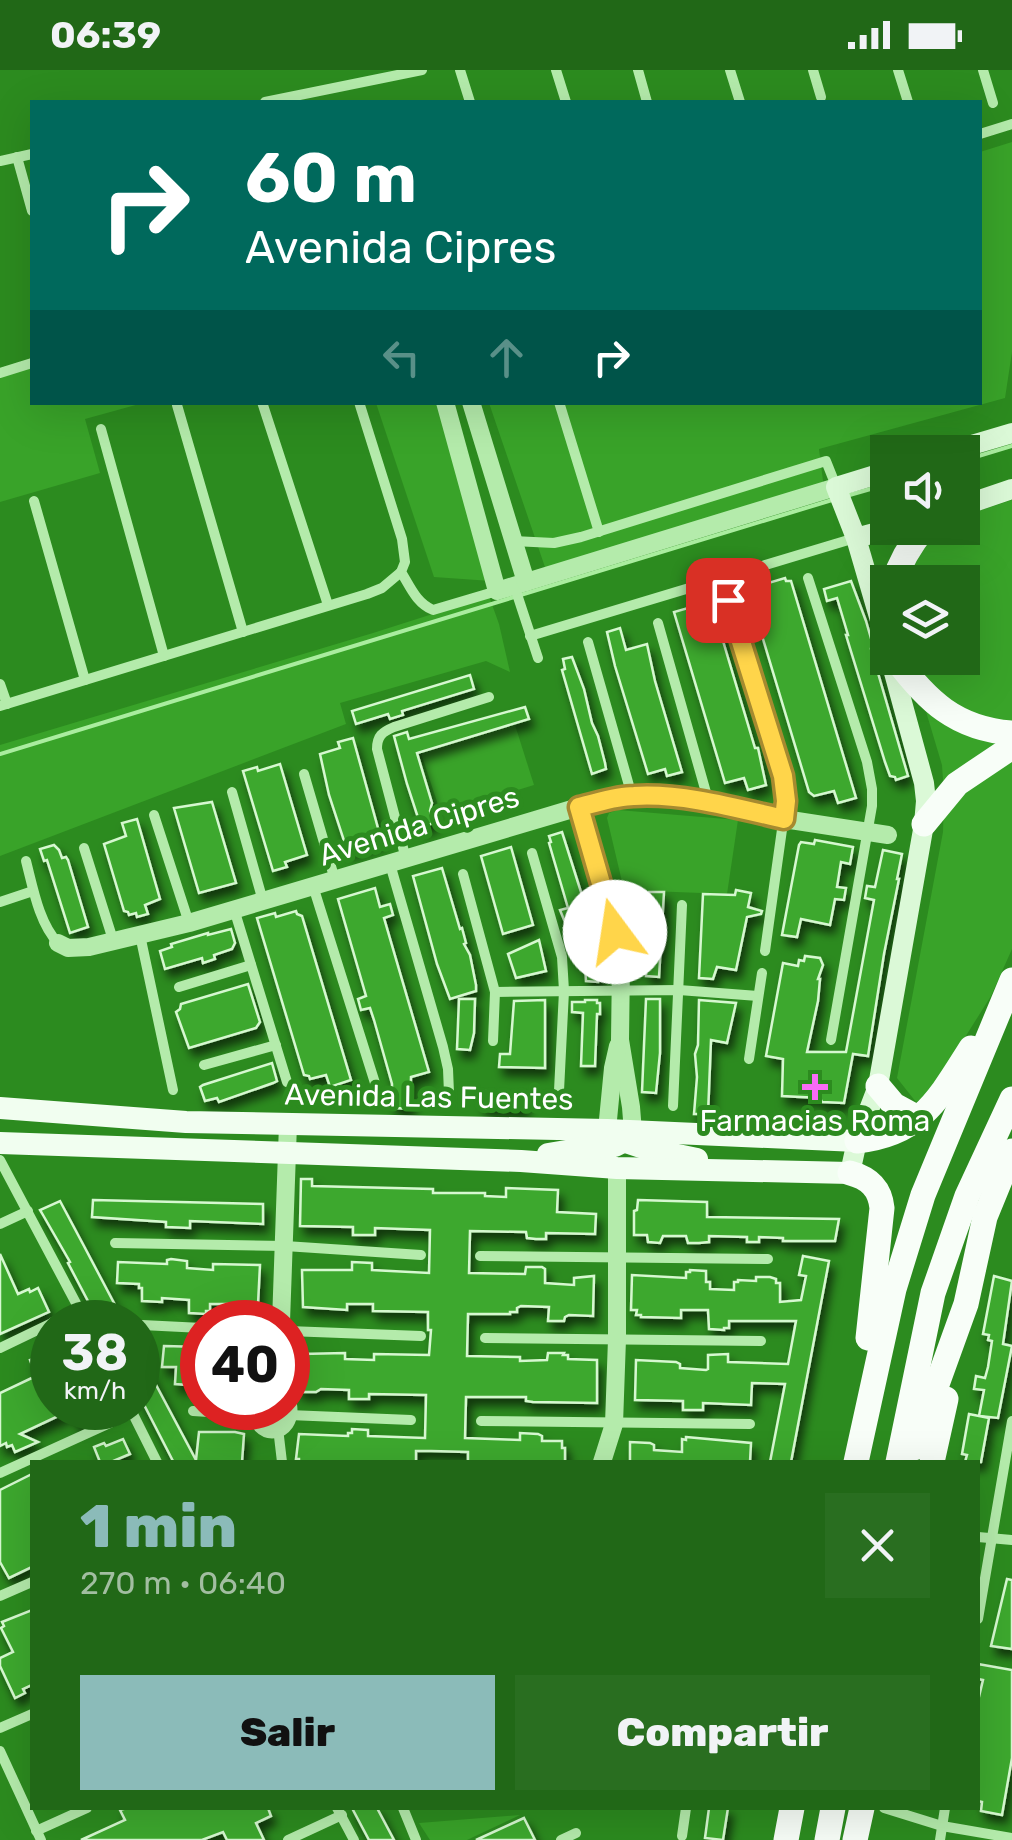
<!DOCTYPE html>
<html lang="es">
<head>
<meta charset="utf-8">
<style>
  :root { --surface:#216817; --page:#296e20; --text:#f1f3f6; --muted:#a2bea1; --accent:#8bbbb9 }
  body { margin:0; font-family:Rubik,sans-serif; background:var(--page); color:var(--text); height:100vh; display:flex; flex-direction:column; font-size:38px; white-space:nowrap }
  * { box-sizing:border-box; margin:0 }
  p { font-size:32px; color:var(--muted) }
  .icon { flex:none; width:55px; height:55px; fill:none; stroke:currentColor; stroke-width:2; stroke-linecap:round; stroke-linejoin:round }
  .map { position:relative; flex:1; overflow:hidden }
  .drawer { position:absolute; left:30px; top:1390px; width:950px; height:350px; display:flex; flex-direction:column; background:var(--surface); border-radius:0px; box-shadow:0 10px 40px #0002 }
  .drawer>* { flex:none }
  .top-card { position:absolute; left:30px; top:30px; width:952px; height:305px; border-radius:0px; box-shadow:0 10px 40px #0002; background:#00695c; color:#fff; overflow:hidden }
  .fabs { position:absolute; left:870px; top:365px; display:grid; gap:20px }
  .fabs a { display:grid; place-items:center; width:110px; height:110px; border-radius:0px; background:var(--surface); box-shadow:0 10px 40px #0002; font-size:50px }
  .speed { position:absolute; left:30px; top:1230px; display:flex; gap:20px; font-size:50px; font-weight:700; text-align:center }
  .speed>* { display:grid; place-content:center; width:130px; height:130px; border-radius:50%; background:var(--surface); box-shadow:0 10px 40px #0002; line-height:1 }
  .speed small { font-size:25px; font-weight:400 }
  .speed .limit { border:15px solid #d22; background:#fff; color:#111 }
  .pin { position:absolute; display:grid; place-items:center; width:85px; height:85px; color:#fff; margin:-42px; border-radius:20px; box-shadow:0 5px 15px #0006 }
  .me { position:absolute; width:110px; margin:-55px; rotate:346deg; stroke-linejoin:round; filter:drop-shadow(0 0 8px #0008) }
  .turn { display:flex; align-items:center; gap:35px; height:210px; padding:0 50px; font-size:45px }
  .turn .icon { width:130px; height:130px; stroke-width:2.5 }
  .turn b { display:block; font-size:70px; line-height:85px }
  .lanes { display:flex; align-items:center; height:95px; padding:0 50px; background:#0003; justify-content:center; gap:50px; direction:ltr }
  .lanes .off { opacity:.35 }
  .round { display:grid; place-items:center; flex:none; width:105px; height:105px; border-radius:0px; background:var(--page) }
  .head { display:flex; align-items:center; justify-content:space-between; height:170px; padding:0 50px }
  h1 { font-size:60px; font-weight:800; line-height:75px; color:var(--accent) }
  .action { display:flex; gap:20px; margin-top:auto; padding:20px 50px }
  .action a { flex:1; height:115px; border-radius:0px; background:var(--accent); color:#111; font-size:40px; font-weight:800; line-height:115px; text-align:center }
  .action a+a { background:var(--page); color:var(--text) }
  .status { display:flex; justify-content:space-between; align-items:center; height:70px; padding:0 50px; background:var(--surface); direction:ltr }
  .status svg { height:28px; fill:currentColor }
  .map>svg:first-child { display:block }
  .green { fill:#39a329 }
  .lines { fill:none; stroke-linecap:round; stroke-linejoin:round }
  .stream { stroke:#aaed9f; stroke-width:4 }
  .building { fill:#3ea82f; stroke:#d6f8d0; stroke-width:2.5; filter:url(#shadow) }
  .minor { stroke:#b4ebab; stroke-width:10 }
  .tertiary { stroke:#b4ebab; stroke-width:18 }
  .secondary { stroke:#dbf9d7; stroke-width:20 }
  .primary { stroke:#f1fef0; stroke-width:22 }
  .trunk { stroke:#f8fef8; stroke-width:25 }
  .route-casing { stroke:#a68a30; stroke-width:25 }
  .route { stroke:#ffd54a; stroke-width:18 }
  .poi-dot { fill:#f96bf6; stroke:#2c8b1f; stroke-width:4 }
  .labels { text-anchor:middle; stroke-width:10; stroke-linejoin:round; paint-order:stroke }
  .street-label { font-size:30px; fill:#fff; stroke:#2c8b1f }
  .poi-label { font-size:30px; fill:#fff; stroke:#2c8b1f }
</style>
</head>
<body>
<div class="status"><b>06:39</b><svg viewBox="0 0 49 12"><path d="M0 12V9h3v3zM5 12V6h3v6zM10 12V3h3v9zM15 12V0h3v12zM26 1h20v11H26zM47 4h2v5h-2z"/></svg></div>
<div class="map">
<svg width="1012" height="1770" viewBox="0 0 1012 1770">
  <defs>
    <filter id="shadow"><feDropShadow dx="4.5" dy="8" stdDeviation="5" flood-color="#0009"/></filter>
  </defs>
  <rect width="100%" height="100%" fill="#2c8b1f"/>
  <g class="green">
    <polygon points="1012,72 1012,282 1005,328 819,379 824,419 547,503 489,333 980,332 980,82"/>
    <polygon points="32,296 32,332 143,333 85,349 100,403 0,432 0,305"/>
    <polygon points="376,333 439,333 491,511 434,507"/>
    <polygon points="1012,430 1012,879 991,926 928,1026 916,1032 897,1008 943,762 944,725 942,695 910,588 962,588 962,512 902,512 934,459 962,458 963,446"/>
    <polygon points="489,526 499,554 510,602 486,591 340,633 346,654 0,786 0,675 373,563"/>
    <polygon points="515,655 534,715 441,744 421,683"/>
    <polygon points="618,740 738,750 727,824 624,820 607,748 609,743"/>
    <polygon points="520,1745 467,1770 430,1770 419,1753"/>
  </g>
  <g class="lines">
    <g class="stream">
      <polyline points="962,391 1012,376"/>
      <polyline points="846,426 888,414"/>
      <polyline points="0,684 832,430"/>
    </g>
  </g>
  <g class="building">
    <polygon points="785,508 786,511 791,511 856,728 838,733 834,721 814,726 809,722 748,519"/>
    <polygon points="851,511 866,551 872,572 871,579 908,706 896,710 895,707 890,706 885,692 846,565 848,565 837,528 827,531 824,519"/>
    <polygon points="688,538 696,564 714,558 715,561 720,561 755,678 758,678 766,715 748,720 744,708 725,713 674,542"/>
    <polygon points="620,558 626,580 647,574 655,611 682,702 667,706 665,699 648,704 615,596 607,562"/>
    <polygon points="572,587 584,619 592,653 598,666 605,693 606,699 592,704 562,600 565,599 563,589"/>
    <polygon points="470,605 474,619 402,641 403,645 390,649 388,644 356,654 352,641"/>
    <polygon points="525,637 529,649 417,683 432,733 430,741 434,753 421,757 407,714 394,666 407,662 409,669"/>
    <polygon points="353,668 381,769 347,780 329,725 320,684 340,678 338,672"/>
    <polygon points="280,694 307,785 285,792 287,797 273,801 243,701 257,697 258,701"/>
    <polygon points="212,732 236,813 199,823 174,738"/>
    <polygon points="137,749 160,829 145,835 148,844 137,847 136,843 129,845 128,842 124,841 104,774 126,766 122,753"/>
    <polygon points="562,762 600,882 601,902 599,902 598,912 586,911 585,895 581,883 574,868 568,870 564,858 567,857 560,840 568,838 549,773 551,772 549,766"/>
    <polygon points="815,770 853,777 850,794 841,792 837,817 846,818 844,830 835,829 830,855 801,849 797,867 782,865 799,775 801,772 814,774"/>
    <polygon points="54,775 59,780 62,788 66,787 68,790 88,857 70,863 47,790 44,791 40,779"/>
    <polygon points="511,777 533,855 503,864 481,786"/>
    <polygon points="883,780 902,784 897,809 899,809 884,884 868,986 853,984 844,1033 822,1032 820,1028 782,1026 783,989 766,986 783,893 798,896 799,890 804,891 805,886 820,888 823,895 818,909 820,909 818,931 807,982 846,982 874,830 865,828 867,816 875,817"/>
    <polygon points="442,798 460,859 462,858 466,873 464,874 470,885 476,915 476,921 450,929 437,894 413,806"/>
    <polygon points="375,818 380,837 390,834 393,845 384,848 429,1002 411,1007 410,1039 396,1038 392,1033 392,1014 374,950 370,938 361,940 358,929 366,926 338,829"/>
    <polygon points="736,820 751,823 748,837 762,841 761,844 747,847 736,900 717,897 713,909 699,908 703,824 735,825"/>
    <polygon points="649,822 664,822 659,907 646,906 647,884 642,884 640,864 644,864 644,853 647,853"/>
    <polygon points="296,841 297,844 302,846 351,1010 330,1017 326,1005 310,1009 309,1006 304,1005 257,848 275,843 276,847"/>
    <polygon points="231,859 235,873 232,879 214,885 215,889 203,893 202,888 165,899 160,881 172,877 171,874 208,863 208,865"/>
    <polygon points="539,870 546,901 516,908 508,884"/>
    <polygon points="248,914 260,952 256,958 189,978 176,942 180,939 181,934"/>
    <polygon points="459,929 475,929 474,963 470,980 457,979"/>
    <polygon points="646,929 660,929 660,983 656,1023 642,1022"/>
    <polygon points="545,930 545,998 499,997 500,984 510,984 514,931"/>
    <polygon points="585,930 597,930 597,933 600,933 600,944 597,944 595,996 581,996 583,943 572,942 572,932 585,932"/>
    <polygon points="699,930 736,933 727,973 711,970 708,1044 694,1044 697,1007 695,984 698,975"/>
    <polygon points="272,993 277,1011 273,1013 219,1032 217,1028 205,1031 200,1017 203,1015"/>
    <polygon points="482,1021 525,1023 524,1039 481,1037"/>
    <polygon points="301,1109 312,1109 312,1116 433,1119 433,1123 485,1123 485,1126 506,1127 506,1118 558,1120 557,1142 596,1144 595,1164 546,1163 546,1169 536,1169 527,1168 526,1162 470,1161 469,1203 525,1204 526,1197 542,1197 545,1199 545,1213 574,1215 574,1208 594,1206 593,1246 569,1245 565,1247 564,1251 548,1251 549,1237 521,1236 517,1238 517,1242 510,1242 510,1244 468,1244 467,1286 520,1287 520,1291 547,1290 548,1283 564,1283 563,1285 568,1285 568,1289 597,1290 597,1333 533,1332 526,1331 526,1327 466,1327 465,1368 520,1370 520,1363 538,1364 542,1366 542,1371 562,1371 562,1378 565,1378 565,1392 468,1392 468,1382 431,1381 416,1381 416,1392 299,1392 299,1389 296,1389 299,1364 348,1366 348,1363 352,1363 352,1359 368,1360 368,1366 425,1368 426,1325 369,1324 369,1329 349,1329 349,1320 321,1319 316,1322 301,1322 301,1319 297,1319 297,1292 301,1293 301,1284 345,1283 345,1289 374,1290 374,1284 429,1285 431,1260 428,1260 428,1242 373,1241 373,1234 347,1234 347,1240 303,1237 302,1200 352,1200 352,1192 372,1193 372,1200 429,1203 430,1160 375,1158 375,1165 353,1165 353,1157 300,1156"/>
    <polygon points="93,1130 263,1134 263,1154 190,1151 190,1158 166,1157 166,1152 92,1147"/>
    <polygon points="638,1130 707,1132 707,1147 839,1149 835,1171 783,1171 783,1168 759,1167 759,1172 747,1172 747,1167 709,1166 709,1172 699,1173 688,1173 686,1166 663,1166 660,1173 648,1172 647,1165 634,1165 634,1141 637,1140"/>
    <polygon points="60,1131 85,1178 124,1252 99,1252 68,1193 70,1192 43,1145 40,1140"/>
    <polygon points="0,1184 18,1224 29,1219 30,1222 38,1218 49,1242 0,1264"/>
    <polygon points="803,1186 829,1191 791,1392 770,1392 785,1314 752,1313 751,1335 703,1333 703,1340 683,1340 683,1331 635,1330 636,1290 676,1292 680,1294 680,1298 706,1300 708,1299 708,1285 728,1284 728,1292 788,1294 796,1251 729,1251 729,1258 724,1258 724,1260 709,1259 708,1240 681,1240 681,1248 641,1247 641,1245 636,1245 637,1240 631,1240 632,1205 686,1208 686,1202 690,1202 690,1200 706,1201 706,1212 710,1212 710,1219 734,1220 734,1212 738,1212 738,1210 756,1211 756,1207 770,1207 776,1209 776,1213 780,1213 780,1232 801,1230 806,1206 799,1205"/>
    <polygon points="171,1189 187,1191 187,1198 213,1200 213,1194 260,1195 258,1234 210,1234 210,1241 206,1241 206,1244 189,1243 189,1230 162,1228 162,1232 142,1231 142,1218 139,1218 139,1214 117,1213 118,1192 167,1194 167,1190"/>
    <polygon points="994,1206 1012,1211 1003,1274 1012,1276 998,1348 979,1346 984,1320 974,1319 976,1306 985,1308 988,1297 992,1271 988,1270 989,1265 983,1264"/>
    <polygon points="164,1276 202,1277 202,1316 175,1314 176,1297 162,1297"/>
    <polygon points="138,1281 196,1390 199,1362 235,1362 244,1364 242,1392 173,1391 138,1323"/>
    <polygon points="52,1282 52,1338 115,1338 77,1354 71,1340 20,1364 38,1372 15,1382 12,1375 7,1377 6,1373 0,1376 0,1323 36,1306 30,1290"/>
    <polygon points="969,1344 989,1348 981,1392 965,1392 967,1385 962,1384"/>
    <polygon points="686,1367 751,1373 750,1392 630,1392 630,1372 650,1373 654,1375 654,1380 682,1382 682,1369 686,1370"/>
    <polygon points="123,1369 130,1384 111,1392 100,1392 94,1377 104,1373 106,1376"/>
    <polygon points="32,1404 32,1497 9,1508 0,1492 0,1420"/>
    <polygon points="1007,1509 1012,1510 1012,1579 991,1576"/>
    <polygon points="32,1540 32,1615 23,1619 25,1623 15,1628 0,1596 0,1588 13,1582 1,1558 4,1556 2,1552"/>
    <polygon points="978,1594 1012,1600 1012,1688 1002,1745 981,1741 982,1732 978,1731 978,1631 983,1610 978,1609"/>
    <polygon points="127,1738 268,1738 271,1746 256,1753 264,1770 227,1770 223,1762 202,1770 81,1770 125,1750 120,1740"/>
    <polygon points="352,1738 377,1738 394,1770 369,1770"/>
    <polygon points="709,1738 728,1738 723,1770 705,1768"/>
    <polygon points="524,1748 535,1770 476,1770"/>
  </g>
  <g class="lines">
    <g class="minor">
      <polyline points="460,0 470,32"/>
      <polyline points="556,0 566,32"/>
      <polyline points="638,0 647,32"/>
      <polyline points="730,0 740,32"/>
      <polyline points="813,0 821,27"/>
      <polyline points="898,0 908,32"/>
      <polyline points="983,0 993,33"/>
      <polyline points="265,32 422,0"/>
      <polyline points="980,64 1012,54"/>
      <polyline points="17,87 32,141"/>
      <polyline points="0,91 32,84"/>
      <polyline points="0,303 32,293"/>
      <polyline points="262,332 328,535"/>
      <path d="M359,332L402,469L405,492L401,502C410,516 416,533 433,540L497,521"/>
      <polyline points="559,332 599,462"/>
      <polyline points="177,335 243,562"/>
      <polyline points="101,359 164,586"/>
      <polyline points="34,431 85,610"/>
      <polyline points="513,471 554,473 581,467 826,391 836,416"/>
      <polyline points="808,508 867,692 872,719 872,736 831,970"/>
      <polyline points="514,515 538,588"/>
      <polyline points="728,530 774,675 786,731 765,881"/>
      <polyline points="658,553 709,733"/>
      <polyline points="530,566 855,468"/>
      <polyline points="588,572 632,726"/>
      <polyline points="0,614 7,634"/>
      <polyline points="0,636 367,524 382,518 401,502"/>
      <polyline points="304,704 335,810"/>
      <polyline points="232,722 263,831"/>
      <polyline points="154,745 189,853"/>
      <polyline points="84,778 114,873"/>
      <polyline points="532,783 562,887 564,921 559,1021"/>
      <path d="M406,789L377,679C377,666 382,662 394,657L489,627"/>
      <path d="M26,791C33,818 39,853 58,873"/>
      <polyline points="390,794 443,977 448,999 449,1023"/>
      <polyline points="463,804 495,922 493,971"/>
      <polyline points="313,816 375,1013"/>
      <polyline points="0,832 33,821"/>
      <polyline points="234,839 287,1012"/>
      <polyline points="140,865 173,1020"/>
      <polyline points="179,917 251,895"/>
      <polyline points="495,922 679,920 758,926"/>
      <polyline points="749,989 762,903"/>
      <polyline points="204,995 276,975"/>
      <polyline points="673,1036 682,835"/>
      <polyline points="0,1090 86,1252"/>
      <polyline points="0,1154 28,1141"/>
      <polyline points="115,1173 285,1176 421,1185"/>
      <polyline points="480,1186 768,1189"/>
      <polyline points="53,1252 79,1240"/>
      <polyline points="142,1255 202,1258"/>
      <polyline points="288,1261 421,1266"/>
      <polyline points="485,1268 761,1271"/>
      <polyline points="0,1278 52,1253"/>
      <polyline points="130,1338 157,1392"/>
      <polyline points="193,1341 255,1345"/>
      <polyline points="289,1345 411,1350"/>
      <polyline points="481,1351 750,1354"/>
      <polyline points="278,1358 282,1392"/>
      <polyline points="0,1403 132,1343"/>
      <polyline points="978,1467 1012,1470"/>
      <polyline points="0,1526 32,1512"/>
      <polyline points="978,1549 1012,1351"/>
      <polyline points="0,1658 32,1644"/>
      <polyline points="0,1681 41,1770"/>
      <polyline points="337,1738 354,1770"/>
      <polyline points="403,1738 416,1770"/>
      <polyline points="884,1738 942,1756 1012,1768"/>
      <polyline points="36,1761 87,1738"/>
      <polyline points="682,1766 686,1738"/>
      <polyline points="288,1770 342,1745"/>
      <polyline points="561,1770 576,1763"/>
      <polyline points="940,1770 945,1738"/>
    </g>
    <g class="tertiary">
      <polyline points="445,332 497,521 836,417"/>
      <polyline points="471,332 526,512"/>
      <polyline points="579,737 604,820 621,894 620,970 631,1037 633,1062"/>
      <polyline points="58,873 68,878 89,877 189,853 579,737 632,726 664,727 709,733 784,749 888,765"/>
      <polyline points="607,1060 613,998 618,976"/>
      <polyline points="281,1252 288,1054"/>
      <path d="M256,1338C256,1369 293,1365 288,1335"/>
      <polyline points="602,1392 614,1354 617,1269 617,1098"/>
    </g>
    <g class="secondary">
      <polyline points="948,382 1012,363"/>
      <polyline points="962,436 1012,419"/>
      <polyline points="856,468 893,458"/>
      <polyline points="886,571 856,468 836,417 888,401"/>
      <polyline points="850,1103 857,1071 878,1016 924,754 926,731 924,713 890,588"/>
    </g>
    <g class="primary">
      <polyline points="0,1038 186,1052 607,1060 857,1071"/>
      <polyline points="617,1069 644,1078 697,1089"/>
      <polyline points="0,1073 521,1091 617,1098 850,1103"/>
      <polyline points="548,1084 590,1077 615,1076 629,1069"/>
    </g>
    <g class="trunk">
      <path d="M894,512C900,492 911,474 924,458"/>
      <polyline points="888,555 888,577"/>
      <path d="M895,588C927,631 956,659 1012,663"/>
      <polyline points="924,754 957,714 1012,677"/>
      <polyline points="878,1016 894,1035 918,1048"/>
      <path d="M857,1071C922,1064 939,1028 971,978"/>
      <path d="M850,1103C869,1108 880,1118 882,1138L868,1268"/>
      <polyline points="914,1378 966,1234 985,1147 1012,1081"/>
      <polyline points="856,1392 894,1219 923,1125 1012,910"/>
      <polyline points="898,1392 933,1223 967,1126 1012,1029"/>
      <polyline points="932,1392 946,1329"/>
      <polyline points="786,1770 792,1738"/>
      <polyline points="827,1770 833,1738"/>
      <polyline points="855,1770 862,1738"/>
    </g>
  </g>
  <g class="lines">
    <defs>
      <path id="route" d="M615,862L579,737C597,733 616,726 634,726C684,723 736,738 784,749L786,731L783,706L728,530"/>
    </defs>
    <use href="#route" class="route-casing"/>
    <use href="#route" class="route"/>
  </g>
  <path class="poi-dot" d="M810 1002h10v10h10v10h-10v10h-10v-10h-10v-10h10z"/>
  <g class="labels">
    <g class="street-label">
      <text transform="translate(419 756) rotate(-17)" y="10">Avenida Cipres</text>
      <text transform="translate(429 1027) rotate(1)" y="10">Avenida Las Fuentes</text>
    </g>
    <g class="poi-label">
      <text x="815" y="1061">Farmacias Roma</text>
    </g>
  </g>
</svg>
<div class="fabs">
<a><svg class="icon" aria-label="sound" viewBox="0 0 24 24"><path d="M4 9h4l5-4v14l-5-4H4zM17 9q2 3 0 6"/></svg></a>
<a><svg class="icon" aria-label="layers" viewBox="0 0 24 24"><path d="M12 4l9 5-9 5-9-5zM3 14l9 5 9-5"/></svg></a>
</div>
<div class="speed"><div>38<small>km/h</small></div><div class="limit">40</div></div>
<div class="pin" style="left:728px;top:530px;background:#d93025"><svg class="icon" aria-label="arrive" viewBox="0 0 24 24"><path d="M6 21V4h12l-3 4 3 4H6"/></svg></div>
<svg class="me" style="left:615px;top:862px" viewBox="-20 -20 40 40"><circle r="19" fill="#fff"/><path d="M0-13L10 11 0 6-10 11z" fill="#ffd54a"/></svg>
<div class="top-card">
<div class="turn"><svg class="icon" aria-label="right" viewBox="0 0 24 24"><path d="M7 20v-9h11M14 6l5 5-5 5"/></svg><div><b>60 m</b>Avenida Cipres</div></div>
<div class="lanes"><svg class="icon off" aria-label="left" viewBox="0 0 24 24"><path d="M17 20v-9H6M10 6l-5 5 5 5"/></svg><svg class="icon off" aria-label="ahead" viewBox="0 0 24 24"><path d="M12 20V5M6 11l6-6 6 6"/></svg><svg class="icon" aria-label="right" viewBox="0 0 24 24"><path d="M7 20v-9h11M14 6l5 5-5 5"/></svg></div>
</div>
<section class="drawer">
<div class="head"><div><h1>1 min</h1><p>270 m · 06:40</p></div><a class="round"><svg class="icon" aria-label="close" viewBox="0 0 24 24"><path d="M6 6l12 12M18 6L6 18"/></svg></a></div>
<div class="action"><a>Salir</a><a>Compartir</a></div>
</section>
</div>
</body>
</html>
